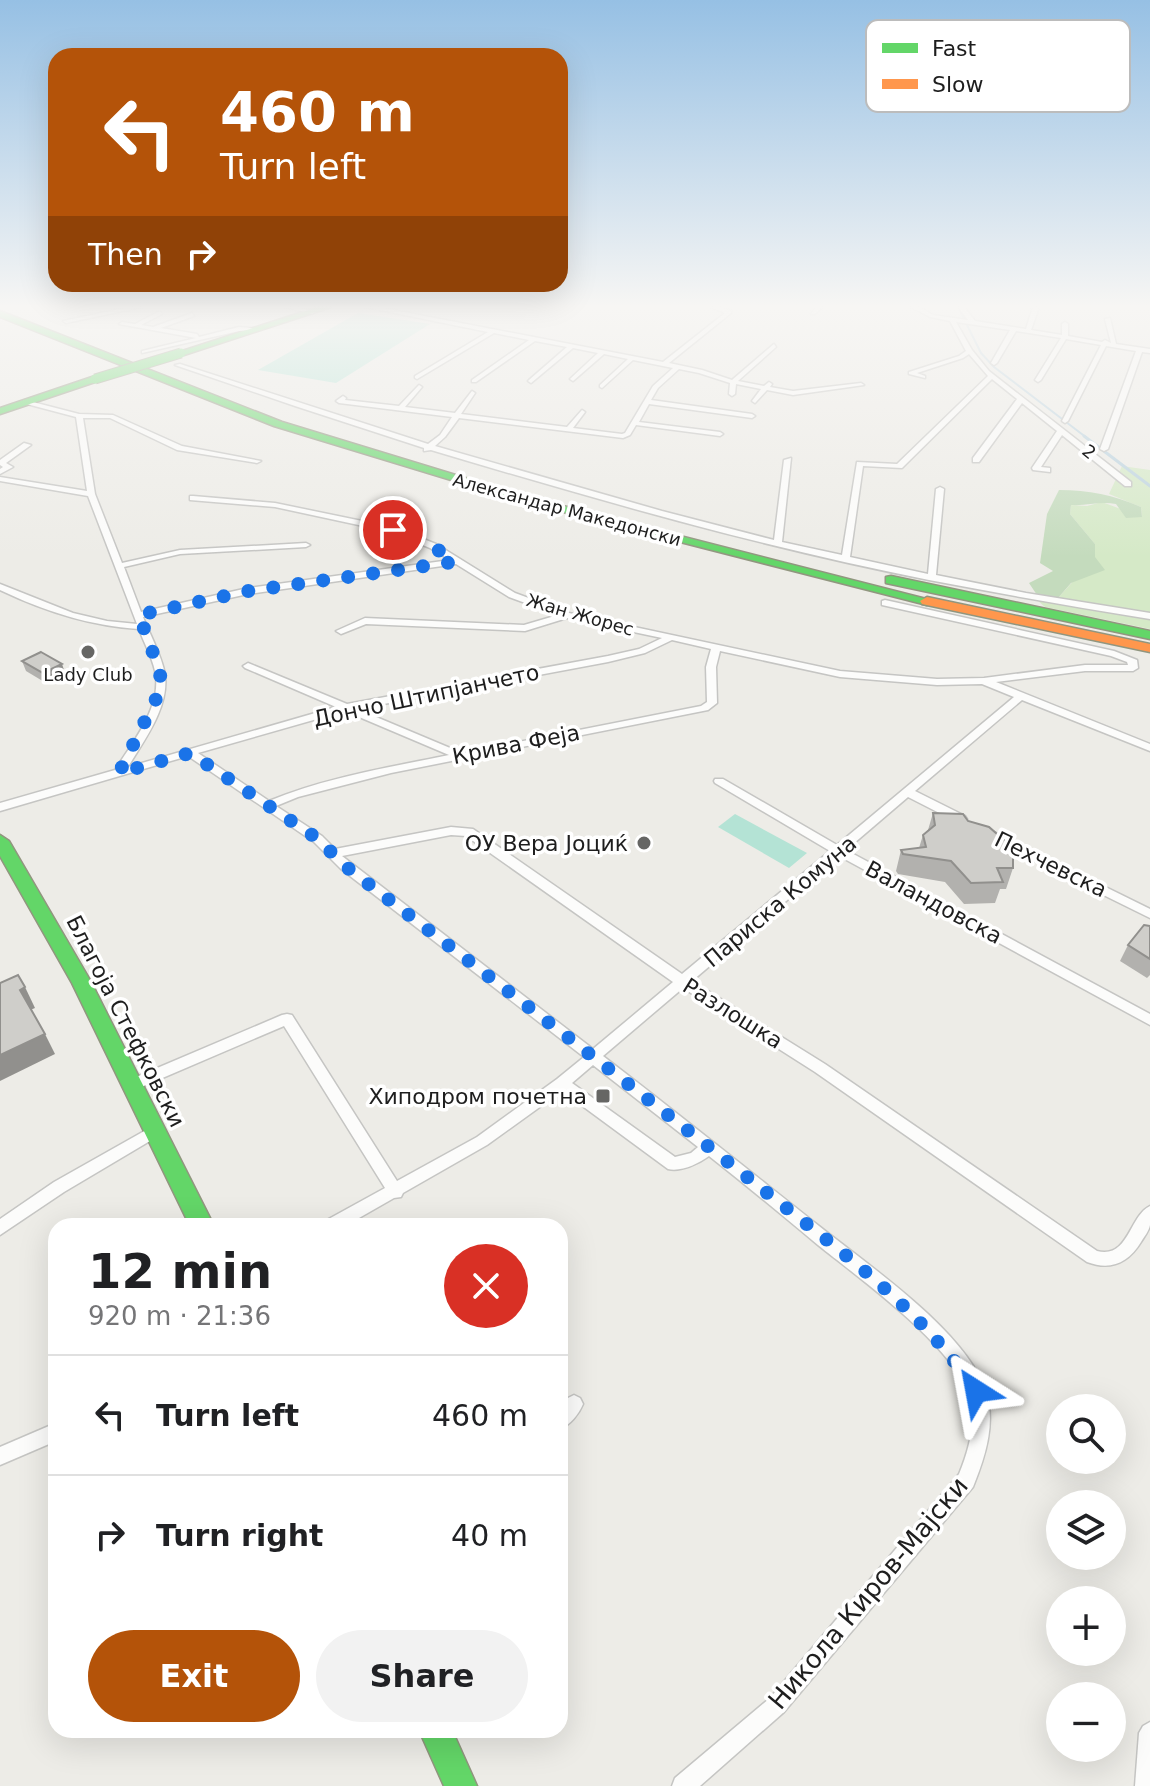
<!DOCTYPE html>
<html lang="en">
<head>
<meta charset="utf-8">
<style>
  :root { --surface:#fff; --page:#f2f2f2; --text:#202124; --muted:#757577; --line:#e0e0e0; --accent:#b45309 }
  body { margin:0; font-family:"DejaVu Sans",sans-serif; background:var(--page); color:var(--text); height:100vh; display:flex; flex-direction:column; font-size:30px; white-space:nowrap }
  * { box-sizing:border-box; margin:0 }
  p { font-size:26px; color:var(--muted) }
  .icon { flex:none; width:44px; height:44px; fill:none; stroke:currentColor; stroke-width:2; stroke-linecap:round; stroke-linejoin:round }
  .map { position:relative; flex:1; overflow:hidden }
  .sheet { position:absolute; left:48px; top:1218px; width:520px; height:520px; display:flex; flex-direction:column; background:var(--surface); border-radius:24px; box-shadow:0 8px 32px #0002 }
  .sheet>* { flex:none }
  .hud { position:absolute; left:48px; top:48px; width:520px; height:244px; border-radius:24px; box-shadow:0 8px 32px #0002; background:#b45309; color:#fff; overflow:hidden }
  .tools { position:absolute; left:1046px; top:1394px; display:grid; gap:16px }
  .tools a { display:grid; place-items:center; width:80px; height:80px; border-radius:50%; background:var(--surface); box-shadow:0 8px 32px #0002; font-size:40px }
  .pin { position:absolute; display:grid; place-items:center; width:68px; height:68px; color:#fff; margin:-34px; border:4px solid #fff; border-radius:50%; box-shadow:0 2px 8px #0007 }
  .me { position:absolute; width:88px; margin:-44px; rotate:326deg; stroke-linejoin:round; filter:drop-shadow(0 0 6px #0008) }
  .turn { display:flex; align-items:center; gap:28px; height:168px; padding:0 40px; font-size:36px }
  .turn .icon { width:104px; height:104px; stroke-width:2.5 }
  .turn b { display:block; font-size:56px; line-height:68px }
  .then { display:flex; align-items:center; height:76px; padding:0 40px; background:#0003; gap:16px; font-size:30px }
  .round { display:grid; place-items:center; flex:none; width:84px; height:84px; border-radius:42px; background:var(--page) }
  .overview { display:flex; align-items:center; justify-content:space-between; height:136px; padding:0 40px }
  h1 { font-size:48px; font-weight:700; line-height:60px }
  .button { display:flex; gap:16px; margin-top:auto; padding:16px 40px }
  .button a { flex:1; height:92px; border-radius:48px; background:var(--accent); color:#fff; font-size:32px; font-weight:700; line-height:92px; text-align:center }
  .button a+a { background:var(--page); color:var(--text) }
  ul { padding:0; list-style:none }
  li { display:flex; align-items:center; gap:24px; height:120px; padding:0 40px; border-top:2px solid var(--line) }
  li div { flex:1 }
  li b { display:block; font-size:30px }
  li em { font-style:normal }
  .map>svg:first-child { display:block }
  .grass { fill:#d5e9c7 }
  .forest { fill:#c4dbbd }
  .pitch { fill:#b4e3d5 }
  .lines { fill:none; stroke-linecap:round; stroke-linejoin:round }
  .stream-far1 { stroke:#bcd3df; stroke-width:2 }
  .stream { stroke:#bcd3df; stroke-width:3 }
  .street-casing { stroke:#c5c5c3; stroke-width:3 }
  .fast-casing { stroke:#91967f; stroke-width:3 }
  .slow-casing { stroke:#91967f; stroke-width:3 }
  .street { fill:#fcfcfb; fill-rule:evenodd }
  .fast { fill:#63d668; fill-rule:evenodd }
  .slow { fill:#ff974d; fill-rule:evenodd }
  .fast-bridge-casing { stroke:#91967f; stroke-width:11; stroke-linecap:butt }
  .fast-bridge { stroke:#63d668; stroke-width:9 }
  .wall { fill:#b2b1ae }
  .shaded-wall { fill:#91908d }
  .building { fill:#cfceca; stroke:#91908d; stroke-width:2 }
  .route { stroke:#1a73e8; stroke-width:14; stroke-dasharray:0 25.2 }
  .poi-dot { fill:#666664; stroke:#fff; stroke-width:3 }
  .labels { text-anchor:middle; stroke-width:7; stroke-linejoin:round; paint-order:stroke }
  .far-street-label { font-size:18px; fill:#1e1e1e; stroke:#fff }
  .far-poi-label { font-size:18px; fill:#1e1e1e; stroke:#fff }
  .street-label { font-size:22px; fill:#1e1e1e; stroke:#fff }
  .poi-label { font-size:22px; fill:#1e1e1e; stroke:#fff; text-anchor:end }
  .near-street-label { font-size:26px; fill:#1e1e1e; stroke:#fff }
  .key { fill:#fff; stroke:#bcbcbc; stroke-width:2 }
  .key-label { font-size:22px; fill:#1e1e1e }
</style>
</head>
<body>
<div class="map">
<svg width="1150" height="1786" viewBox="0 0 1150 1786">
  <rect width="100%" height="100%" fill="#edece7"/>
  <polygon class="grass" points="1122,466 1150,470 1150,629 1045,607 1036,599 1037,595 1058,598 1095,557 1095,544 1070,514 1071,505 1087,506 1102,502 1142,517 1141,507 1109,494"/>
  <path class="forest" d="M1059,490C1089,490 1113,495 1141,507L1142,517L1126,518L1116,504C1100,501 1087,506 1071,505L1070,514L1095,544V557L1105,570L1071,583L1058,598L1037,595L1029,583L1053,571L1040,563L1047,514Z"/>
  <g class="pitch">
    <polygon points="358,313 430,324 336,383 258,370"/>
    <polygon points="735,814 807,853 789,868 718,827"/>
  </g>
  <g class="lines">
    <polyline class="stream-far1" points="958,307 981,353 994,367 1087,438"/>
    <polyline class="stream" points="1084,436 1150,486"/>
    <defs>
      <g id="street">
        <polygon points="129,307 142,307 66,323 63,321"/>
        <polygon points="285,307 297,307 315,312 312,314"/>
        <path d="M365,307H378L663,362L725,313L710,307H719L731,311V313L669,363L702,370L732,380L774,344L776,347L738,381L764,386L769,382L772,384L770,387L793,391L861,383L864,385L793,395L767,390L755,403L752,401L761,389L736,384L735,394L732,396L729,394L730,383L699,373L679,369L658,388L651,400L752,414L755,416L752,418L649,404L639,422L720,432L723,434L720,436L636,425L630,435L623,438L459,418L445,437L435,446L662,511L774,540L784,460L791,458L782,542L842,555L857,462L897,464L988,376L969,354L963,358L917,373L925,376V378L909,374V372L959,356L966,351L950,321L930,317L911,307H919L933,315L968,320L958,307H964L975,321L1026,329L1033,307H1039L1031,330L1062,335V324L1065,322L1068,324V336L1102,342L1105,340L1111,343L1105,319L1110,318L1116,344L1150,349V353L1142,352L1108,449L1104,451L1100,449L1136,351L1106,346L1068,421L1065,423L1062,421L1101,345L1066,339L1041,380L1038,382L1035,380L1061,338L1016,331L997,363L994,365L991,363L1010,330L956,322L972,350L989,371L1131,482V486H1125L1062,435L1041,467L1050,468V472L1033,470L1032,468L1057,431L1022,403L979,462H973V458L1017,399L992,379L902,468L863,466L850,557L928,574L936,489L940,487L944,489L936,575L1026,593L1150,613V619C1076,607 1002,594 929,580C761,547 595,499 431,450L424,451V448L295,406L175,365L180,364L428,444L440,435L452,417L339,403L336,401L343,396L346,398L345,400L399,406L419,385L422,387L405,407L455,413L472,391L475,393L461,414L567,427L582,410L585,412L573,428L622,434L625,433L653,386L673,368L633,360L602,388L600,387V385L628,359L604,354L573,381L570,379L571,378L598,353L573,348L531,383L528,381L529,380L567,347L535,341L476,382H472V380L529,340L494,333L417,379L415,378V376L488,332Z"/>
        <polygon points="816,307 822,307 815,314 811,314"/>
        <polygon points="160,311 162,314 141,325 153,327 192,313 194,316 161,328 197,334 199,337 239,327 260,329 239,331 142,353 142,351 196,338 119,324 122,322 135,324"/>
        <path d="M25,400L79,414L113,415L182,446L261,461L257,463L177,450L110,418H83L95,494L122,563L180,550L306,543L310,545L306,547L180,554L124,567L141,612L248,588L450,560L430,548L391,532L275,507L190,500V496H193L275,503L396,528L436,544L515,593L569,613L840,671L937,679L984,678L1085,665H1128L1127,662L1111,656L882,605V601L885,600L1114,651L1137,660L1138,668L1133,671H1085L996,682L1150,744V751L1022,700L915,791L965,816L967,819L965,822H957L908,797L846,850L1150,1014V1025L839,856L692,981L825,1064L1097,1251C1129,1259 1129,1216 1150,1206C1150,1212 1150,1219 1150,1225C1149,1231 1144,1237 1141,1242C1128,1263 1111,1271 1087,1262L815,1072L683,988L603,1056C676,1112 747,1169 819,1226C868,1265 967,1332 986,1392C996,1424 985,1457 973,1487L784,1712L700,1786H672L675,1778L770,1698L959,1474C969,1450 977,1421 969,1396C954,1346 859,1278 818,1245C782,1215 746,1185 709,1156C698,1164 681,1172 668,1169L562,1091L487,1145L403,1193L401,1197L394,1198L345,1226H323L325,1221L385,1188L284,1026L139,1088L134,1090L129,1088L127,1084L129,1080L282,1015L287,1014L292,1015L397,1181L477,1137L557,1079L584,1057L341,869L314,842L188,756L0,811V803L115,770C132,743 163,706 155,671C152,657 144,643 139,629C90,626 44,611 0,590V584L73,613L107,621L137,624L88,496L0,481V477L87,491L76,417L23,403V401ZM456,564L509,597L558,615L524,625L365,618L336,631L341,634L366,624L525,631L567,618L662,638L639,649L608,656L347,704L248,663L243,666L245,668L336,707L128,767C144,740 169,708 165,675C162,656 150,635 143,617L248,594ZM672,640L711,649L706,667L707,702L701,706L462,753L357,709L608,662L645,653ZM720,651L840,677L937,685L982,684L1014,697L837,845L723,779H715L714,781L715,783L830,851L682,974L473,829L451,827L335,849L322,836L276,806L298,797L391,773L708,710L717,703L716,667ZM345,711L449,755C391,767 323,778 269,801L198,753ZM451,835L466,836L673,982L593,1049L342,856ZM593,1065L698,1147L691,1153L675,1157L572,1083Z"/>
        <polygon points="24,443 31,445 6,463 13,467 0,474 0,469 3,467 0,465 0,460"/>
        <polygon points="992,831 1150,909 1150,918 988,838 986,835"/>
        <polygon points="155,1125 160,1127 162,1131 160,1135 64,1192 0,1235 0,1219 54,1182"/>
        <path d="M574,1395L580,1398L583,1404C579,1414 570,1425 560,1429V1407L568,1398Z"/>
        <polygon points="56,1423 56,1441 0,1465 0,1447"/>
        <polygon points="1150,1722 1150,1786 1135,1786 1139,1733 1143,1726"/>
      </g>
      <g id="fast">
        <polygon points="318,307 331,307 184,355 176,353"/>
        <polygon points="0,311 282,422 528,497 934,601 927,605 520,501 274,426 0,317"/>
        <polygon points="95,376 100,379 98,381 0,414 0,408"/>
        <polygon points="891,576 1150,631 1150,639 886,583 886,577"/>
        <polygon points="0,835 9,841 91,982 214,1226 190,1226 72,983 0,856"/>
        <polygon points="419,1730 452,1730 477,1786 444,1786"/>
      </g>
      <polygon id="slow" points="927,597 1150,644 1150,652 922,604 920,601"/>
    </defs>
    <use href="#street" class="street-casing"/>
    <use href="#fast" class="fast-casing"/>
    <use href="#slow" class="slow-casing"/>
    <use href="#street" class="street"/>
    <use href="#fast" class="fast"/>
    <use href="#slow" class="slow"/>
    <defs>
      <polyline id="fast-bridge" points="95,379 181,353"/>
    </defs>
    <use href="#fast-bridge" class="fast-bridge-casing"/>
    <use href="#fast-bridge" class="fast-bridge"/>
  </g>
  <g class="wall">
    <polygon points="22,661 65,673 46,683 26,671"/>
    <polygon points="933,813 968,821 1013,868 1006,889 1000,889 995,903 964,904 945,882 898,874 896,871 901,850 919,848 923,835 928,830"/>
    <polygon points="1150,926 1150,975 1147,978 1120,961 1128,945"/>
  </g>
  <g class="shaded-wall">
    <polygon points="62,664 65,673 46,683 43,673"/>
    <polygon points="25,987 35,1008 30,1010 20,990"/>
    <polygon points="45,1034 55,1054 0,1081 0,1055"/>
  </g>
  <g class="building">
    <polygon points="41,652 62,664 43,673 22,661"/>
    <polygon points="933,813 963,814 968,821 989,827 1013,848 1013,868 997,868 1003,882 971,883 951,861 903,854 901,850 926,847 923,835 935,825"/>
    <polygon points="1144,925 1150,926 1150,959 1128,945"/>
    <polygon points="18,975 25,987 20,990 45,1034 0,1055 0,983"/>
  </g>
  <linearGradient id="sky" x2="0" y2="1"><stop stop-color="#96c0e4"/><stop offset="0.55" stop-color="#f7f6f4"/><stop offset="1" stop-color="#f7f6f4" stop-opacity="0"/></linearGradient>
  <rect width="1150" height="557" fill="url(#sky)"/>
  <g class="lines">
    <path class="route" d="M393,530L433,546L454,562L248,591L139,615L160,672L161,689L119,773L190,753L318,839L345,866C479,969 614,1072 747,1177C828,1242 918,1304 976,1391"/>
  </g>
  <g class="poi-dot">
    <circle cx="88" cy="652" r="8"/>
    <circle cx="644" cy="843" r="8"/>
    <rect x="595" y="1088" width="16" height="16" rx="4"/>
  </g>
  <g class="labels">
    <g class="far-street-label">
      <text transform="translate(1089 452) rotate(39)" y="6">2</text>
      <text transform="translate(567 510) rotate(15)" y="6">Александар Македонски</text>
      <text transform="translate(580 615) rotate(16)" y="6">Жан Жорес</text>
    </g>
    <g class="far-poi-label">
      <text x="88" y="681">Lady Club</text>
    </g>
    <g class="street-label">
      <text transform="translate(426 695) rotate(-12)" y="8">Дончо Штипјанчето</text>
      <text transform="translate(516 744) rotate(-11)" y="8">Крива Феја</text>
      <text transform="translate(1051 864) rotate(26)" y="8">Пехчевска</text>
      <text transform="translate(780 901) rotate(-40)" y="8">Париска Комуна</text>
      <text transform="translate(934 902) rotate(28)" y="8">Валандовска</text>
      <text transform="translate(733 1013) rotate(32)" y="8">Разлошка</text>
      <text transform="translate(126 1021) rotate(63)" y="8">Благоја Стефковски</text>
    </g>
    <g class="poi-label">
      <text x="628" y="851">ОУ Вера Јоциќ</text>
      <text x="587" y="1104">Хиподром почетна</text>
    </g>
    <g class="near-street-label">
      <text transform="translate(868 1593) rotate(-50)" y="9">Никола Киров-Мајски</text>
    </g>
  </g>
  <rect x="866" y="20" width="264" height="92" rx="12" class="key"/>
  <rect x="882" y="43" width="36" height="10" fill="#63d668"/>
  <rect x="882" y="79" width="36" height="10" fill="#ff974d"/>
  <g class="key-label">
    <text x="932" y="56">Fast</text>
    <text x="932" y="92">Slow</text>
  </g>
</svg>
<div class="tools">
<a><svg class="icon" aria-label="search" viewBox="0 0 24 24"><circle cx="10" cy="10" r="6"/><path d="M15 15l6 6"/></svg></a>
<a><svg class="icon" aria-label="layers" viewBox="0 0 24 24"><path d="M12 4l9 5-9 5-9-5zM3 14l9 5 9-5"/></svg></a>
<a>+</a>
<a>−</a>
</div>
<div class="pin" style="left:393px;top:530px;background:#d93025"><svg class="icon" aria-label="arrive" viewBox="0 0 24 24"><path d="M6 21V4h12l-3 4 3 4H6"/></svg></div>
<svg class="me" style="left:976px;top:1391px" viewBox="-20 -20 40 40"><path d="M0-17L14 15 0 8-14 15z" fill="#1a73e8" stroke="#fff" stroke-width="4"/></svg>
<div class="hud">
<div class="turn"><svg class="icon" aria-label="left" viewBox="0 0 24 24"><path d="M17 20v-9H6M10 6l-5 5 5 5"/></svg><div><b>460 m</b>Turn left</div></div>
<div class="then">Then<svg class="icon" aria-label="right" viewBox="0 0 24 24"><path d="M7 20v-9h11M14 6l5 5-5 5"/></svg></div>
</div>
<section class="sheet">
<div class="overview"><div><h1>12 min</h1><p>920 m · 21:36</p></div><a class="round" style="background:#d93025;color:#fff"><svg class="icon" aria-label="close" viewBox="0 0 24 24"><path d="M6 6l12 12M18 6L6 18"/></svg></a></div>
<ul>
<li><svg class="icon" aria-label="left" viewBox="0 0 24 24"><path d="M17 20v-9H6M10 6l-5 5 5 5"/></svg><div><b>Turn left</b></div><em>460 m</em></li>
<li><svg class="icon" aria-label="right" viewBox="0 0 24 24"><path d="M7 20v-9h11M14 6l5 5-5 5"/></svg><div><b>Turn right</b></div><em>40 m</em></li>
</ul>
<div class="button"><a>Exit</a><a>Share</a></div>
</section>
</div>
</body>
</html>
